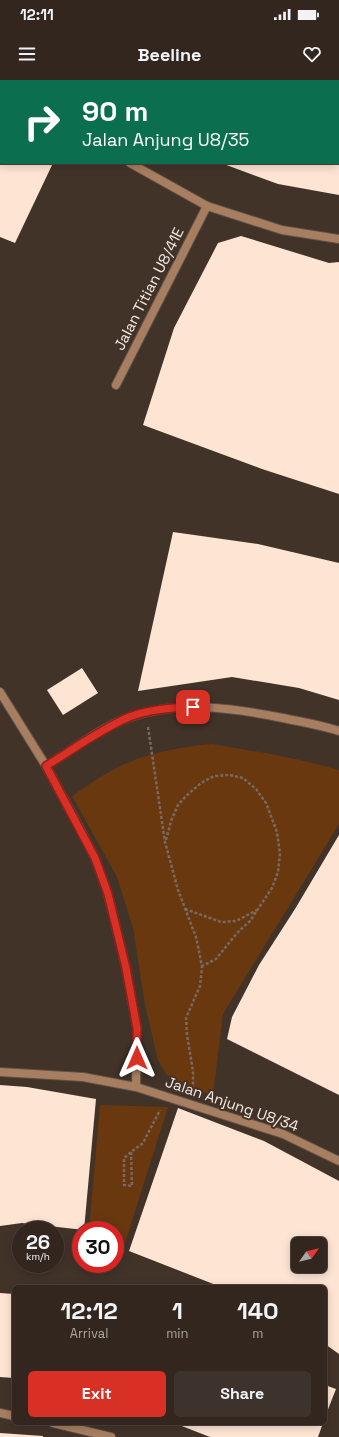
<!DOCTYPE html>
<html lang="en">
<head>
<meta charset="utf-8">
<style>
  :root { --surface:#32261f; --page:#3d322c; --text:#f1f3f6; --muted:#a8a5a4; --line:#4d433d; --accent:#d93025 }
  body { margin:0; font-family:"Space Grotesk",sans-serif; background:var(--page); color:var(--text); height:100vh; display:flex; flex-direction:column; font-size:15px; white-space:nowrap }
  * { box-sizing:border-box; margin:0 }
  p { font-size:13px; color:var(--muted) }
  .icon { flex:none; width:22px; height:22px; fill:none; stroke:currentColor; stroke-width:2; stroke-linecap:round; stroke-linejoin:round }
  .map { position:relative; flex:1; overflow:hidden }
  .side { position:absolute; left:12px; top:1205px; width:315px; height:140px; display:flex; flex-direction:column; background:var(--surface); border-radius:6px; box-shadow:0 2px 10px #0003,0 0 0 1px var(--line) }
  .side>* { flex:none }
  .top-card { position:absolute; left:0px; top:0px; width:339px; height:84px; box-shadow:0 2px 10px #0003,0 0 0 1px var(--line); background:#0b6e4f; color:#fff; overflow:hidden }
  .needle { width:26px; rotate:56deg }
  .controls { position:absolute; left:291px; top:1157px; display:grid; gap:8px }
  .controls a { display:grid; place-items:center; width:36px; height:36px; border-radius:6px; background:var(--surface); box-shadow:0 2px 10px #0003,0 0 0 1px var(--line); font-size:20px }
  .speed { position:absolute; left:12px; top:1141px; display:flex; gap:8px; font-size:20px; font-weight:700; text-align:center }
  .speed>* { display:grid; place-content:center; width:52px; height:52px; border-radius:50%; background:var(--surface); box-shadow:0 2px 10px #0003,0 0 0 1px var(--line); line-height:1 }
  .speed small { font-size:10px; font-weight:400 }
  .speed .limit { border:6px solid #d22; background:#fff; color:#111 }
  .pin { position:absolute; display:grid; place-items:center; width:34px; height:34px; color:#fff; margin:-17px; border-radius:8px; box-shadow:0 2px 6px #0006 }
  .me { position:absolute; width:44px; margin:-22px; rotate:0deg; stroke-linejoin:round; filter:drop-shadow(0 0 3px #0008) }
  .turn { display:flex; align-items:center; gap:14px; height:84px; padding:0 16px; font-size:18px }
  .turn .icon { width:52px; height:52px; stroke-width:2.5 }
  .turn b { display:block; font-size:28px; line-height:34px }
  .eta { display:flex; justify-content:space-evenly; align-items:center; height:68px; text-align:center }
  .eta b { font-size:24px; font-weight:800; line-height:28px }
  .button { display:flex; gap:8px; margin-top:auto; padding:8px 16px }
  .button a { flex:1; height:46px; border-radius:6px; background:var(--accent); color:#fff; font-size:16px; font-weight:800; line-height:46px; text-align:center }
  .button a+a { background:var(--page); color:var(--text) }
  .status { display:flex; justify-content:space-between; align-items:center; height:28px; padding:0 20px; background:var(--surface); direction:ltr }
  .status svg { height:11px; fill:currentColor }
  header { display:flex; justify-content:space-between; align-items:center; height:52px; padding:0 16px; background:var(--surface); font-size:18px; font-weight:800 }
  .map>svg:first-child { display:block }
  .green { fill:#69380f }
  .building { fill:#fde4d3; fill-rule:evenodd }
  .lines { fill:none; stroke-linecap:round; stroke-linejoin:round }
  .street-casing { stroke:#5e5047; stroke-width:10 }
  .path { stroke:#786a61; stroke-width:2.5; stroke-dasharray:3 2; stroke-linecap:butt }
  .street { stroke:#a87e60; stroke-width:8 }
  .route-casing { stroke:#8d1f18; stroke-width:10 }
  .route { stroke:#d93025; stroke-width:7 }
  .labels { text-anchor:middle; stroke-width:4; stroke-linejoin:round; paint-order:stroke }
  .street-label { font-size:15px; fill:#f4eae4; stroke:#423329 }
</style>
</head>
<body>
<div class="status"><b>12:11</b><svg viewBox="0 0 49 12"><path d="M0 12V9h3v3zM5 12V6h3v6zM10 12V3h3v9zM15 12V0h3v12zM26 1h20v11H26zM47 4h2v5h-2z"/></svg></div>
<header><svg class="icon" aria-label="menu" viewBox="0 0 24 24"><path d="M4 6h16M4 12h16M4 18h16"/></svg>Beeline<svg class="icon" aria-label="heart" viewBox="0 0 24 24"><path d="M12 20l-8-8c-3-5 5-10 8-4 3-6 11-1 8 4z"/></svg></header>
<div class="map">
<svg width="339" height="1357" viewBox="0 0 339 1357">
  <rect width="100%" height="100%" fill="#423329"/>
  <g class="green">
    <path d="M212,664C255,671 297,678 339,690V744L223,934L213,1015L179,1005L166,994L158,980L145,925L133,848L117,797L72,716C85,707 98,698 111,691C141,674 178,667 212,664Z"/>
    <polygon points="100,1025 168,1027 119,1182 115,1181 115,1150 89,1150"/>
  </g>
  <g class="building">
    <polygon points="0,83 53,83 15,163 0,157"/>
    <polygon points="221,83 339,83 339,115 278,104"/>
    <polygon points="241,156 329,183 339,182 339,414 262,389 143,345 174,248 218,163"/>
    <polygon points="173,452 258,464 339,483 339,620 299,608 232,597 138,611"/>
    <polygon points="82,588 98,613 63,635 47,610"/>
    <polygon points="339,755 339,1015 227,959 232,937 259,885 295,829"/>
    <polygon points="0,1005 27,1007 96,1019 84,1150 22,1143 0,1146"/>
    <path d="M178,1028L264,1061L339,1101V1274L325,1264V1207H221L129,1171ZM298,1164H320V1186H298Z"/>
    <polygon points="0,1213 14,1214 14,1298 0,1297"/>
    <polygon points="325,1305 336,1309 325,1337"/>
    <polygon points="174,1343 323,1343 318,1357 210,1357"/>
    <polygon points="0,1353 43,1356 43,1357 0,1357"/>
  </g>
  <g class="lines">
    <defs>
      <g id="street">
        <polyline points="107,1 108,0"/>
        <polyline points="0,23 1,24"/>
        <polyline points="130,83 207,126 282,150 339,159"/>
        <polyline points="116,305 207,126"/>
        <polyline points="0,612 46,686 79,747 95,778 108,814 126,888 137,948 136,1007"/>
        <path d="M46,686C71,671 103,646 130,637C180,620 233,628 283,638C302,642 321,645 339,651"/>
        <polyline points="0,992 83,997 136,1007 283,1054 339,1081"/>
        <polyline points="0,1333 14,1336"/>
        <polyline points="53,1343 111,1357"/>
      </g>
    </defs>
    <use href="#street" class="street-casing"/>
    <g class="path">
      <polyline points="148,647 165,762 178,810 196,857 202,886 200,906 186,938 187,955 193,991 193,1009"/>
      <polyline points="166,760 171,741 178,725 186,716 201,703 214,696 230,695 243,698 256,709 266,723 277,752 280,773 278,792 272,808 250,841 237,853 216,879 202,886"/>
      <polyline points="185,829 221,842 236,841 259,829"/>
      <polyline points="131,1072 132,1106 124,1105 124,1078 131,1072 143,1063 160,1030"/>
    </g>
    <use href="#street" class="street"/>
  </g>
  <g class="lines">
    <defs>
      <path id="route" d="M137,978V948L126,888L108,814L95,778L46,686C72,670 101,649 129,637C149,629 172,628 193,627"/>
    </defs>
    <use href="#route" class="route-casing"/>
    <use href="#route" class="route"/>
  </g>
  <g class="labels">
    <g class="street-label">
      <text transform="translate(149 209) rotate(-63)" y="5">Jalan Titian U8/41E</text>
      <text transform="translate(232 1024) rotate(19)" y="5">Jalan Anjung U8/34</text>
    </g>
  </g>
</svg>
<div class="controls">
<a><svg class="needle" viewBox="-14 -14 28 28"><path d="M0-13l5 13h-10z" fill="#e53935"/><path d="M0 13l5-13h-10z" fill="#a8a5a4"/></svg></a>
</div>
<div class="speed"><div>26<small>km/h</small></div><div class="limit">30</div></div>
<div class="pin" style="left:193px;top:627px;background:#d93025"><svg class="icon" aria-label="arrive" viewBox="0 0 24 24"><path d="M6 21V4h12l-3 4 3 4H6"/></svg></div>
<svg class="me" style="left:137px;top:978px" viewBox="-20 -20 40 40"><path d="M0-17L14 15 0 8-14 15z" fill="#d93025" stroke="#fff" stroke-width="4"/></svg>
<div class="top-card">
<div class="turn"><svg class="icon" aria-label="right" viewBox="0 0 24 24"><path d="M7 20v-9h11M14 6l5 5-5 5"/></svg><div><b>90 m</b>Jalan Anjung U8/35</div></div>
</div>
<section class="side">
<div class="eta">
<div><b>12:12</b><p>Arrival</p></div>
<div><b>1</b><p>min</p></div>
<div><b>140</b><p>m</p></div>
</div>
<div class="button"><a>Exit</a><a>Share</a></div>
</section>
</div>
</body>
</html>
